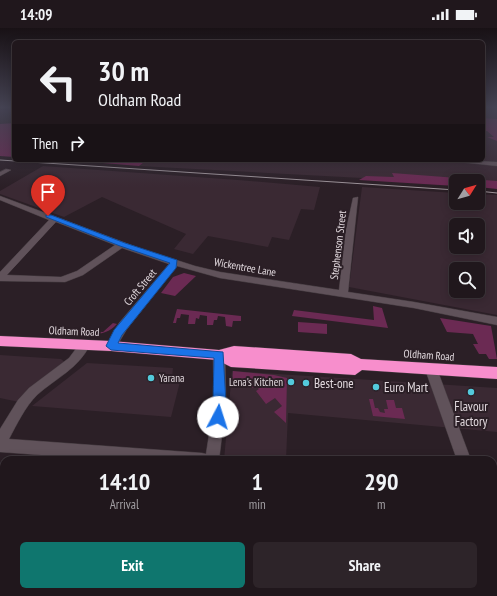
<!DOCTYPE html>
<html lang="en">
<head>
<meta charset="utf-8">
<style>
  :root { --surface:#20171c; --page:#2d2429; --text:#f1f3f6; --muted:#a29fa3; --line:#3d363b; --accent:#0f766e }
  body { margin:0; font-family:"PT Sans Narrow",sans-serif; background:var(--page); color:var(--text); height:100vh; display:flex; flex-direction:column; font-size:15px; white-space:nowrap }
  * { box-sizing:border-box; margin:0 }
  p { font-size:13px; color:var(--muted) }
  .icon { flex:none; width:22px; height:22px; fill:none; stroke:currentColor; stroke-width:2; stroke-linecap:round; stroke-linejoin:round }
  .map { position:relative; flex:1; overflow:hidden }
  .side { position:absolute; left:0px; top:428px; width:497px; height:140px; display:flex; flex-direction:column; background:var(--surface); border-radius:12px 12px 0 0; box-shadow:0 2px 10px #0003,0 0 0 1px var(--line) }
  .side>* { flex:none }
  .hud { position:absolute; left:12px; top:12px; width:473px; height:122px; border-radius:6px; box-shadow:0 2px 10px #0003,0 0 0 1px var(--line); background:#20171c; color:var(--text); overflow:hidden }
  .needle { width:26px; rotate:53deg }
  .controls { position:absolute; left:449px; top:146px; display:grid; gap:8px }
  .controls a { display:grid; place-items:center; width:36px; height:36px; border-radius:6px; background:var(--surface); box-shadow:0 2px 10px #0003,0 0 0 1px var(--line); font-size:20px }
  .pin { position:absolute; display:grid; place-items:center; width:34px; height:34px; color:#fff; margin:-41px -17px; border-radius:50% 50% 50% 0; rotate:-45deg; box-shadow:0 0 4px #0007 }
  .pin .icon { rotate:45deg }
  .me { position:absolute; width:44px; margin:-22px; rotate:5deg; stroke-linejoin:round; filter:drop-shadow(0 0 3px #0008) }
  .turn { display:flex; align-items:center; gap:14px; height:84px; padding:0 20px; font-size:18px }
  .turn .icon { width:52px; height:52px; stroke-width:2.5 }
  .turn b { display:block; font-size:28px; line-height:34px }
  .then { display:flex; align-items:center; height:38px; padding:0 20px; background:#0003; gap:8px; font-size:15px }
  .eta { display:flex; justify-content:space-evenly; align-items:center; height:68px; text-align:center }
  .eta b { font-size:24px; font-weight:600; line-height:28px }
  .button { display:flex; gap:8px; margin-top:auto; padding:8px 20px }
  .button a { flex:1; height:46px; border-radius:6px; background:var(--accent); color:#fff; font-size:16px; font-weight:600; line-height:46px; text-align:center }
  .button a+a { background:var(--page); color:var(--text) }
  .status { display:flex; justify-content:space-between; align-items:center; height:28px; padding:0 20px; background:var(--surface); direction:ltr }
  .status svg { height:11px; fill:currentColor }
  .map>svg:first-child { display:block }
  .built { fill:#3a2933; fill-rule:evenodd }
  .green { fill:#6b2a53 }
  .lines { fill:none; stroke-linecap:round; stroke-linejoin:round }
  .stream { stroke:#270019; stroke-width:1.5 }
  .minor-casing { stroke:#443b40; stroke-width:1 }
  .highway-casing { stroke:#443b40; stroke-width:1 }
  .minor { fill:#60525a; fill-rule:evenodd }
  .highway { fill:#f78ecc; fill-rule:evenodd }
  .tram { stroke:#9e949a; stroke-width:1 }
  .route { fill:#1a73e8; stroke:#114b97 }
  .poi-dot { fill:#53cadc; stroke:#2b1f26; stroke-width:1.5 }
  .labels { text-anchor:middle; stroke-width:4; stroke-linejoin:round; paint-order:stroke }
  .street-label { font-size:11px; fill:#e1d8dd; stroke:#2b1f26 }
  .poi-label { font-size:11px; fill:#e1d8dd; stroke:#2b1f26; text-anchor:start }
  .near-poi-label { font-size:13px; fill:#e1d8dd; stroke:#2b1f26; text-anchor:start }
</style>
</head>
<body>
<div class="status"><b>14:09</b><svg viewBox="0 0 49 12"><path d="M0 12V9h3v3zM5 12V6h3v6zM10 12V3h3v9zM15 12V0h3v12zM26 1h20v11H26zM47 4h2v5h-2z"/></svg></div>
<div class="map">
<svg width="497" height="568" viewBox="0 0 497 568">
  <rect width="100%" height="100%" fill="#2b1f26"/>
  <g class="built">
    <polygon points="483,80 497,80 497,157 478,153 456,153 456,155 139,138 147,132 483,132"/>
    <polygon points="43,138 238,152 320,159 314,182 301,181 289,212 272,209 268,219 208,208 193,226 174,221 186,206 102,169 64,189 0,166 0,163"/>
    <path d="M362,159L456,165V175H478V166L497,167V287L349,259ZM456,197H478V219H456ZM456,241H478V263H456Z"/>
    <polygon points="0,327 61,331 67,336 19,374 0,370"/>
    <polygon points="87,335 173,340 172,349 181,350 171,389 32,378"/>
    <polygon points="232,343 497,360 497,404 288,385 286,432 224,432"/>
  </g>
  <g class="green">
    <polygon points="483,90 497,91 497,113 487,109 494,109 487,103 483,103"/>
    <polygon points="14,95 14,129 0,128 0,96"/>
    <polygon points="66,132 147,132 139,138"/>
    <polygon points="392,145 497,153 497,161 478,159 478,153 456,153 456,158 359,152 366,148 394,149"/>
    <polygon points="184,245 196,248 175,268 161,265 173,249"/>
    <polygon points="373,278 382,280 388,300 292,288 294,282 374,292"/>
    <polygon points="177,281 241,288 241,293 233,293 232,299 226,298 225,289 218,288 217,292 214,292 213,297 207,297 207,288 200,287 199,291 196,290 195,296 188,296 189,287 181,286 180,290 177,290 176,295 173,295"/>
    <polygon points="440,290 491,298 497,331 489,331 486,326 479,326 473,316 478,316 473,306 447,304"/>
    <polygon points="298,294 327,296 327,306 298,304"/>
    <path d="M113,295L117,296C104,310 90,306 72,304L74,302L103,304Z"/>
    <polygon points="233,343 274,347 287,350 286,395 274,384 282,378 275,370 266,376 256,363 259,361 256,358 253,360 249,356 232,357"/>
    <polygon points="369,371 373,371 375,380 378,380 380,384 385,385 384,381 388,381 386,372 394,372 396,380 402,380 405,391 373,388"/>
  </g>
  <g class="lines">
    <polyline class="stream" points="0,81 8,81"/>
    <defs>
      <g id="minor">
        <polygon points="456,132 497,134 497,138 459,134"/>
        <polygon points="6,141 11,142 0,148 0,144"/>
        <path d="M0,168L139,220L195,238L220,244L339,262L346,202L353,170L358,169L348,264L414,274L497,289V297L414,280L220,250L177,238L127,301L115,321H107L106,318L119,295L169,236L122,220L83,247L65,254L0,253V244L49,192L0,172ZM56,194L115,217L77,243L61,249L7,247Z"/>
        <path d="M85,313L89,314L90,317C78,341 56,350 37,367C25,379 17,396 9,411L202,425L206,426L214,375L213,327L215,324L219,323L223,324L225,327L226,375L219,432H109L0,424V401L18,372L29,360L69,330L81,314Z"/>
        <polygon points="431,336 435,338 437,341 471,432 457,432 425,341 427,338"/>
        <polygon points="493,448 497,449 497,463 493,462"/>
        <polygon points="493,508 497,509 497,536 493,535"/>
        <rect x="180" y="564" width="18" height="4"/>
      </g>
      <polygon id="highway" points="0,308 111,313 219,322 234,318 351,326 361,331 497,339 497,351 362,342 355,347 231,339 217,332 111,323 0,318"/>
    </defs>
    <use href="#minor" class="minor-casing"/>
    <use href="#highway" class="highway-casing"/>
    <use href="#minor" class="minor"/>
    <use href="#highway" class="highway"/>
    <g class="tram">
      <polyline points="0,132 456,162"/>
      <polyline points="478,163 497,165"/>
    </g>
  </g>
  <linearGradient id="sky" x2="0" y2="1"><stop stop-color="#181115"/><stop offset="0.5" stop-color="#444252"/><stop offset="1" stop-color="#444252" stop-opacity="0"/></linearGradient>
  <rect width="497" height="159" fill="url(#sky)"/>
  <path class="route" d="M46,187H51L125,215L177,232L176,240L122,307L118,315L223,324L226,375L223,393L218,395L214,393C212,389 214,340 214,330L111,322L106,318L114,302L170,235L120,218L46,189Z"/>
  <g class="poi-dot">
    <circle cx="151" cy="350" r="4"/>
    <circle cx="291" cy="354" r="4"/>
    <circle cx="306" cy="355" r="4"/>
    <circle cx="376" cy="359" r="4"/>
    <circle cx="471" cy="364" r="4"/>
  </g>
  <g class="labels">
    <g class="street-label">
      <text transform="translate(338 217) rotate(-83)" y="4">Stephenson Street</text>
      <text transform="translate(245 239) rotate(10)" y="4">Wickentree Lane</text>
      <text transform="translate(140 259) rotate(-50)" y="4">Croft Street</text>
      <text transform="translate(74 303) rotate(2)" y="4">Oldham Road</text>
      <text transform="translate(429 327) rotate(4)" y="4">Oldham Road</text>
    </g>
    <g class="poi-label">
      <text x="159" y="354">Yarana</text>
      <text x="283" y="358" text-anchor="end">Lena's Kitchen</text>
    </g>
    <g class="near-poi-label">
      <text x="314" y="360">Best-one</text>
      <text x="384" y="364">Euro Mart</text>
      <text x="471" y="383" text-anchor="middle">Flavour<tspan x="471" dy="15">Factory</tspan></text>
    </g>
  </g>
</svg>
<div class="controls">
<a><svg class="needle" viewBox="-14 -14 28 28"><path d="M0-13l5 13h-10z" fill="#e53935"/><path d="M0 13l5-13h-10z" fill="#a29fa3"/></svg></a>
<a><svg class="icon" aria-label="sound" viewBox="0 0 24 24"><path d="M4 9h4l5-4v14l-5-4H4zM17 9q2 3 0 6"/></svg></a>
<a><svg class="icon" aria-label="search" viewBox="0 0 24 24"><circle cx="10" cy="10" r="6"/><path d="M15 15l6 6"/></svg></a>
</div>
<div class="pin" style="left:48px;top:188px;background:#d93025"><svg class="icon" aria-label="arrive" viewBox="0 0 24 24"><path d="M6 21V4h12l-3 4 3 4H6"/></svg></div>
<svg class="me" style="left:218px;top:389px" viewBox="-20 -20 40 40"><circle r="19" fill="#fff"/><path d="M0-13L10 11 0 6-10 11z" fill="#1a73e8"/></svg>
<div class="hud">
<div class="turn"><svg class="icon" aria-label="left" viewBox="0 0 24 24"><path d="M17 20v-9H6M10 6l-5 5 5 5"/></svg><div><b>30 m</b>Oldham Road</div></div>
<div class="then">Then<svg class="icon" aria-label="right" viewBox="0 0 24 24"><path d="M7 20v-9h11M14 6l5 5-5 5"/></svg></div>
</div>
<section class="side">
<div class="eta">
<div><b>14:10</b><p>Arrival</p></div>
<div><b>1</b><p>min</p></div>
<div><b>290</b><p>m</p></div>
</div>
<div class="button"><a>Exit</a><a>Share</a></div>
</section>
</div>
</body>
</html>
